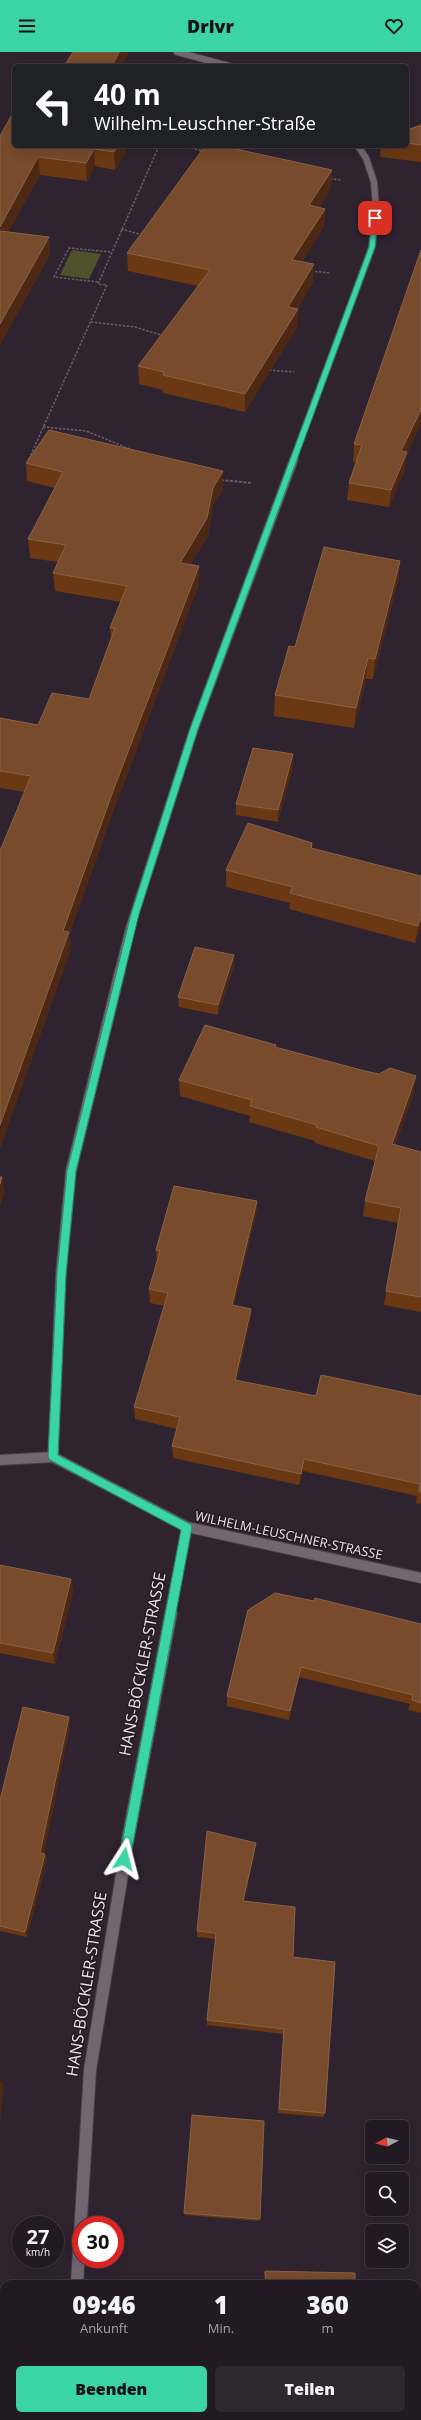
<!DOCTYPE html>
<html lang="de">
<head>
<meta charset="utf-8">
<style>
  :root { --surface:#221a23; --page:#2e2730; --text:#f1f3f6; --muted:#a2a1a6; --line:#3f3841; --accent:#3ad4a5 }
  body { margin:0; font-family:"Open Sans",sans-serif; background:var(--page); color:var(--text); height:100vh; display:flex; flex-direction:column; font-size:15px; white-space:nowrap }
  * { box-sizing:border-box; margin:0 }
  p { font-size:13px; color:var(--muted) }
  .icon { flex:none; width:22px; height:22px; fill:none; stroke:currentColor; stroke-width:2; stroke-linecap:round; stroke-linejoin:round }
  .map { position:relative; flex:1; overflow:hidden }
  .side { position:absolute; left:0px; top:2228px; width:421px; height:140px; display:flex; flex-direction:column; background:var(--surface); border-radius:12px 12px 0 0; box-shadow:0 4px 16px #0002,0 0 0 1px var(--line) }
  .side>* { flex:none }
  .guide { position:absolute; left:12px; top:12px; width:397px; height:84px; border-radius:6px; box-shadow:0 4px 16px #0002,0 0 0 1px var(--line); background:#202124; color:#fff; overflow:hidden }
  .needle { width:26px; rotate:263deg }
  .buttons { position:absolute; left:365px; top:2068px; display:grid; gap:8px }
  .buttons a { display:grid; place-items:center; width:44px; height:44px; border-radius:6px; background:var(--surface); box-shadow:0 4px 16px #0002,0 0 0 1px var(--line); font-size:20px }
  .speed { position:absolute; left:12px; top:2164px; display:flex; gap:8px; font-size:20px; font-weight:700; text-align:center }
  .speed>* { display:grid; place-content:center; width:52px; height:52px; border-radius:50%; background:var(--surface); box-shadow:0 4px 16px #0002,0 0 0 1px var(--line); line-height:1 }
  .speed small { font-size:10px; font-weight:400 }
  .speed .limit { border:6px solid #d22; background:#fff; color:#111 }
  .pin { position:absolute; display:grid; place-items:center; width:34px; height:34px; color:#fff; margin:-17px; border-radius:8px; box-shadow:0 2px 6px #0006 }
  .me { position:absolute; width:44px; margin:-22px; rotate:9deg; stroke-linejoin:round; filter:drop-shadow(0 0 3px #0008) }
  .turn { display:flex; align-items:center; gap:14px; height:84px; padding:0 16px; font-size:18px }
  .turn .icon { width:52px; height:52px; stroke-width:2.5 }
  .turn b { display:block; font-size:28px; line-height:34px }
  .eta { display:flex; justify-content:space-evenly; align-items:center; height:68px; text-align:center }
  .eta b { font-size:24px; font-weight:800; line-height:28px }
  .button { display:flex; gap:8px; margin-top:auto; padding:8px 16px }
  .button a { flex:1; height:46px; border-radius:6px; background:var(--accent); color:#111; font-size:16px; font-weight:800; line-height:46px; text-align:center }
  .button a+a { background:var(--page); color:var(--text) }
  header { display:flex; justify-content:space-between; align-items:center; height:52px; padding:0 16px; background:var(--accent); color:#111; font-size:18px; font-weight:800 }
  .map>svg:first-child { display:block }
  .green { fill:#4f532b }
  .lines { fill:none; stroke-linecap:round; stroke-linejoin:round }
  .minor-far3-casing { stroke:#493f4a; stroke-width:8 }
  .minor-far2-casing { stroke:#493f4a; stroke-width:10 }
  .minor-far1-casing { stroke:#493f4a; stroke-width:12 }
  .minor-casing { stroke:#493f4a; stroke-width:14 }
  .path-far1 { stroke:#695f6a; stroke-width:1.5; stroke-dasharray:2.5 1.5; stroke-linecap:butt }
  .path { stroke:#695f6a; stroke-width:2; stroke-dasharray:3 1.5; stroke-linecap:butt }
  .minor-far3 { stroke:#726673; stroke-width:6 }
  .minor-far2 { stroke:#726673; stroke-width:8 }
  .minor-far1 { stroke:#726673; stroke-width:10 }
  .minor { stroke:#726673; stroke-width:12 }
  .wall { fill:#6a3914 }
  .shaded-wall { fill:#4c2815 }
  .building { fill:#774b2b; stroke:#896349 }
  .route { fill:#3ad4a5; stroke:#268a6b }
  .labels { text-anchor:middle; stroke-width:3; stroke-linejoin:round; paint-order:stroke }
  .street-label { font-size:13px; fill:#eae2ea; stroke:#241925 }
  .near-street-label { font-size:16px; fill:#eae2ea; stroke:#241925 }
</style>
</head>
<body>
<header><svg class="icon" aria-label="menu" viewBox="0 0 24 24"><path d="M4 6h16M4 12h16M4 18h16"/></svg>Drivr<svg class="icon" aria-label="heart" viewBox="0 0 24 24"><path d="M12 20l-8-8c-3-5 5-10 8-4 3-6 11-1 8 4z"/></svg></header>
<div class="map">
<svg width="421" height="2368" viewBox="0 0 421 2368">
  <rect width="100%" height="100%" fill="#2e232f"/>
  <polygon class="green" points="72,198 101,202 89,227 60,223"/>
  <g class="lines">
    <defs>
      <g id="minor-far3">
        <polyline points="177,0 229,14"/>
        <polyline points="293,408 372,195 376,155 374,130 366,106 358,94"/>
      </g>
      <polyline id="minor-far2" points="119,920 130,876 194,677 294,407"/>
      <g id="minor-far1">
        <polyline points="53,1405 61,1221 71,1119 120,919"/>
        <polyline points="0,1408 53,1405 187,1475 421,1526"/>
        <polyline points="170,1562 187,1475"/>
      </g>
      <g id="minor">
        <polyline points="77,2232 90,2018 127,1792 171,1561"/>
        <polyline points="73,2364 73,2368"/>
      </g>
    </defs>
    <use href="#minor-far3" class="minor-far3-casing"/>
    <use href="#minor-far2" class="minor-far2-casing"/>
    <use href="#minor-far1" class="minor-far1-casing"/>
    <use href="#minor" class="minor-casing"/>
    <g class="path-far1">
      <polyline points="179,94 204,99"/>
      <polyline points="330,127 341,128"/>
      <polyline points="121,177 143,183"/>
      <polyline points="311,219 330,221"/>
      <polyline points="98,230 54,225 69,196 111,200"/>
      <polyline points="91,270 135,275 164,284"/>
      <polyline points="269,318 294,320"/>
      <polyline points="43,375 86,379 135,399"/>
      <polyline points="29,407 107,233 98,232 159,94"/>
    </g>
    <polyline class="path" points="221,428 252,431"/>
    <use href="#minor-far3" class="minor-far3"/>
    <use href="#minor-far2" class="minor-far2"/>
    <use href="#minor-far1" class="minor-far1"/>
    <use href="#minor" class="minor"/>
  </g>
  <g class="wall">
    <polygon points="421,73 421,110 380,105 381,94 407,94 407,78"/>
    <polygon points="0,84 129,94 115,118 95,114 87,129 40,123 8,180 49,185 50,202 0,293"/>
    <polygon points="332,118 331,136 319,155 325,157 324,174 302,210 313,230 297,257 297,275 245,360 163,341 163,338 139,332 138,314 198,234 128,219 127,201"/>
    <polygon points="421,198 421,372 406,403 405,418 389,455 347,448 349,431 356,410 353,410 354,392"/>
    <polygon points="26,411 223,437 213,454 208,484 190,513 199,532 114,757 69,883 71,897 25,740 0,736 0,666 38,673 89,647 111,586 110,576 121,550 55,539 53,521 58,510 30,506 28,487 55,436 27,429"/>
    <polygon points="400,509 398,529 373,627 366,627 354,676 274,664 275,643 295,595"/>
    <polygon points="293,702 293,714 278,770 236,763 236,752"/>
    <polygon points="312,791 312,796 421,876 415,891 289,857 290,851 226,835 226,818"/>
    <polygon points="234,903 234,914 218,963 179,955 178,945"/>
    <polygon points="276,993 275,996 414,1040 395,1093 421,1100 421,1260 384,1253 398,1171 363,1164 365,1149 375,1109 315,1091 315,1089 249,1070 250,1064 180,1044 179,1028"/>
    <polygon points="257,1149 256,1163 234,1253 251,1257 250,1270 237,1328 316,1344 421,1344 421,1452 416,1451 417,1444 303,1419 299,1433 173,1406 172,1394 177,1377 135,1367 134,1355 165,1254 150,1251 149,1237 157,1211 156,1198"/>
    <polygon points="0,1513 71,1527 73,1539 55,1612 0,1601"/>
    <polygon points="248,1558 421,1572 421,1661 408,1658 410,1652 299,1625 289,1668 227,1654 227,1644"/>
    <polygon points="70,1673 44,1802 47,1809 27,1885 0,1879 0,1748"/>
    <polygon points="255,1798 244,1849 293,1905 325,2061 323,2065 278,2061 283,1982 207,1973 207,1968 216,1887 197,1885 197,1879"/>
    <polygon points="184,2161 260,2167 259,2169 185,2163"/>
    <polygon points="265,2219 355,2232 265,2232 264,2220"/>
  </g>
  <g class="shaded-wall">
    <polygon points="119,0 129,0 122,14 112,14"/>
    <polygon points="118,94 129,94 115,118 114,100"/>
    <polygon points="94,97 95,114 87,129 86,111"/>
    <polygon points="38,105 40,123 0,196 0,175"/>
    <polygon points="332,118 331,136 308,171 309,153"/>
    <polygon points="325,157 324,174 292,226 292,208"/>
    <polygon points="49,185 50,202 0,293 0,272"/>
    <polygon points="314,212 313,230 287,273 288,255"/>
    <polygon points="298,257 297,275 245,360 245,342"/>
    <polygon points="421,358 421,372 406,403 405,418 389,455 391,438 401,399"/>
    <polygon points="223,419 223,437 213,454 208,484 180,529 180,511 213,436"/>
    <polygon points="400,509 398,529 373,627 375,607"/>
    <polygon points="199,514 199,532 114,757 69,883 71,897 0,1097 0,1073 63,879 113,739"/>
    <polygon points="368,606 366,627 354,676 356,656"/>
    <polygon points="293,702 293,714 278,770 278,758"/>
    <polygon points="421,866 421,876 415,891 418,874"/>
    <polygon points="234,903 234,914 218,963 218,953"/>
    <polygon points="416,1024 414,1040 390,1107 392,1092"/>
    <polygon points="2,1125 5,1140 0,1155 0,1132"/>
    <polygon points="257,1149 256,1163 231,1266 232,1253"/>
    <polygon points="251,1257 250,1270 234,1340 235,1328"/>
    <polygon points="304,1407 303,1419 299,1433 301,1422"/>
    <polygon points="71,1527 73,1539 55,1612 53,1601"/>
    <polygon points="301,1615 299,1625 289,1668 290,1659"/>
    <polygon points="69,1665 70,1673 43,1808 40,1801"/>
    <polygon points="256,1791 255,1798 243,1856 243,1849"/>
    <polygon points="45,1802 47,1809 27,1885 25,1880"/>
    <polygon points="0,2029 4,2033 0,2071"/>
  </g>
  <g class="building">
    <polygon points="73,0 119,0 112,14 64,14"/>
    <polygon points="14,59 14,94 118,94 114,100 94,97 86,111 38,105 0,175 0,84"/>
    <polygon points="421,73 421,93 407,91 407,78"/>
    <polygon points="205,94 222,94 332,118 309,153 325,157 292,208 314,212 288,255 298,257 245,342 163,323 164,320 138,314 210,218 127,201"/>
    <polygon points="0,179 49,185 0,272"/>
    <polygon points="421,198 421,358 401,399 407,400 391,438 349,431 362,393 354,392"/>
    <polygon points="49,378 223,419 213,436 207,466 180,511 199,514 113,739 63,879 69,880 0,1073 0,799 31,724 0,719 0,666 38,673 52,641 89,647 115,576 110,576 127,534 53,521 66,493 28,487 63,420 26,411"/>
    <polygon points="324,495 400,509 375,607 368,606 356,656 275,643 289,594 295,595"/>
    <polygon points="253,696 293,702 278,758 236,752"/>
    <polygon points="248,771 312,791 311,796 421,824 421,866 418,874 290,841 293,835 226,818"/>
    <polygon points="195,895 234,903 218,953 178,945"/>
    <polygon points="205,973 276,993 275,995 365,1019 379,1022 390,1016 416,1024 392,1092 421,1100 421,1245 386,1239 401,1156 365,1149 379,1094 316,1075 317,1073 250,1054 252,1048 179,1028"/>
    <polygon points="0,1125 2,1125 0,1132"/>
    <polygon points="174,1134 257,1149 232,1253 251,1257 235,1328 316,1344 321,1323 421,1344 421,1440 419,1440 420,1432 304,1407 301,1422 172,1394 180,1365 134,1355 168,1241 149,1237 160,1199 156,1198"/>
    <polygon points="0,1513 71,1527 53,1601 0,1591"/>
    <polygon points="275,1541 314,1549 315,1546 421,1572 421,1651 412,1648 413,1643 301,1615 290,1659 227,1644 248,1558"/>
    <polygon points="23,1655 69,1665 40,1801 45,1802 25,1880 0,1874 0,1748"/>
    <polygon points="207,1779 256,1791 243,1849 295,1855 293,1905 335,1910 325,2061 279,2057 284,1977 207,1968 216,1881 197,1879"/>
    <polygon points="192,2063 264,2069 260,2167 184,2161"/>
    <polygon points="265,2219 355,2221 355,2232 266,2232"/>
    <rect x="177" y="2364" width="153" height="4"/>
  </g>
  <polygon class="route" points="375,164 378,166 375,195 198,677 139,862 76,1119 66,1222 58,1403 190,1472 192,1475 130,1807 124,1812 119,1807 181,1478 50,1408 48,1405 57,1222 67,1119 131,862 190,677 369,195 372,166"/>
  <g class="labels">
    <g class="street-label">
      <text transform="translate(289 1483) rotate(12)" y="5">WILHELM-LEUSCHNER-STRASSE</text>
    </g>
    <g class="near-street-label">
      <text transform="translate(142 1612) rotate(-79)" y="6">HANS-BÖCKLER-STRASSE</text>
      <text transform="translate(86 1932) rotate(-81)" y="6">HANS-BÖCKLER-STRASSE</text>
    </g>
  </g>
</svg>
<div class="buttons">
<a><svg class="needle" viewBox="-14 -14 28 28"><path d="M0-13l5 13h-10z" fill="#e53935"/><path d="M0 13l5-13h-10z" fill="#a2a1a6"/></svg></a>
<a><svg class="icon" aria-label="search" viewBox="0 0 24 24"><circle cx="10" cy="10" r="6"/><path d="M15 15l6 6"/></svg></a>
<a><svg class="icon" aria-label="layers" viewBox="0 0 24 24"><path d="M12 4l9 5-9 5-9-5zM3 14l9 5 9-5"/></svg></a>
</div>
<div class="speed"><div>27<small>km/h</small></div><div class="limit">30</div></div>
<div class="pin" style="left:375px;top:166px;background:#d93025"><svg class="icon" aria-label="arrive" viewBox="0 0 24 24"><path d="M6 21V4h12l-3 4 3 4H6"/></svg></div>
<svg class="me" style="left:124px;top:1807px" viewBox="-20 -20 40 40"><path d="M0-17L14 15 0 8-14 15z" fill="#3ad4a5" stroke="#fff" stroke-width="4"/></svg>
<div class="guide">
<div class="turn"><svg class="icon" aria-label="left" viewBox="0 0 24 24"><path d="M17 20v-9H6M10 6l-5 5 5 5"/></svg><div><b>40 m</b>Wilhelm-Leuschner-Straße</div></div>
</div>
<section class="side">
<div class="eta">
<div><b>09:46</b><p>Ankunft</p></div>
<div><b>1</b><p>Min.</p></div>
<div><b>360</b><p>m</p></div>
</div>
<div class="button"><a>Beenden</a><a>Teilen</a></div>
</section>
</div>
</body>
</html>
